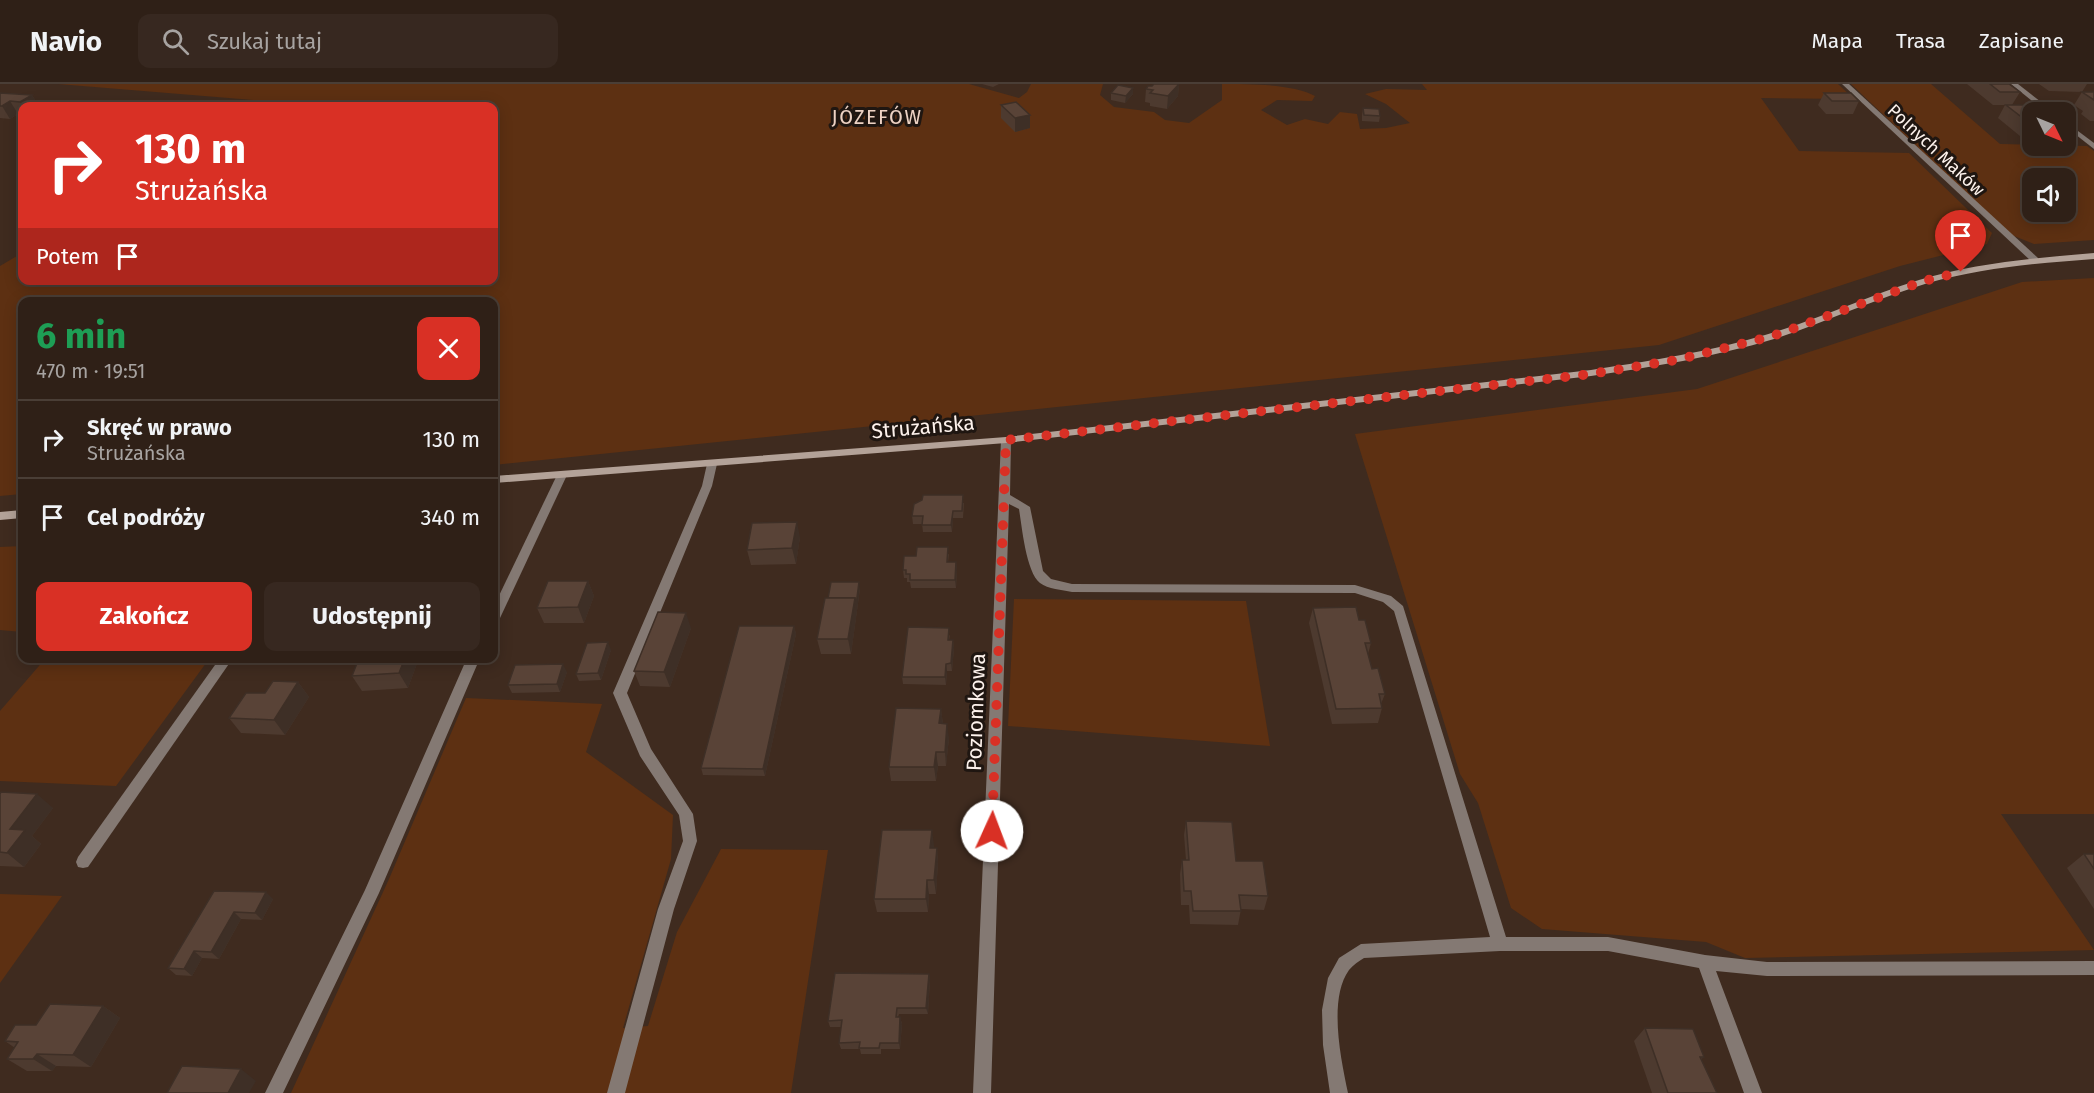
<!DOCTYPE html>
<html lang="pl">
<head>
<meta charset="utf-8">
<style>
  :root { --surface:#2f2017; --page:#372820; --text:#f1f3f6; --muted:#a7a3a1; --line:#4a3e36; --accent:#d93025 }
  body { margin:0; font-family:"Fira Sans",sans-serif; background:var(--page); color:var(--text); height:100vh; display:flex; flex-direction:column; font-size:22px; white-space:nowrap }
  * { box-sizing:border-box; margin:0 }
  p { font-size:20px; color:var(--muted) }
  .icon { flex:none; width:33px; height:33px; fill:none; stroke:currentColor; stroke-width:2; stroke-linecap:round; stroke-linejoin:round }
  .map { position:relative; flex:1; overflow:hidden }
  .panel { position:absolute; left:18px; top:213px; width:480px; height:366px; display:flex; flex-direction:column; background:var(--surface); border-radius:12px; box-shadow:0 3px 15px #0003,0 0 0 2px var(--line) }
  .panel>* { flex:none }
  .banner { position:absolute; left:18px; top:18px; width:480px; height:183px; border-radius:12px; box-shadow:0 3px 15px #0003,0 0 0 2px var(--line); background:#d93025; color:#fff; overflow:hidden }
  .needle { width:39px; rotate:133deg }
  .controls { position:absolute; left:2022px; top:18px; display:grid; gap:12px }
  .controls a { display:grid; place-items:center; width:54px; height:54px; border-radius:12px; background:var(--surface); box-shadow:0 3px 15px #0003,0 0 0 2px var(--line); font-size:30px }
  .pin { position:absolute; display:grid; place-items:center; width:51px; height:51px; color:#fff; margin:-62px -26px; border-radius:50% 50% 50% 0; rotate:-45deg; box-shadow:0 0 6px #0007 }
  .pin .icon { rotate:45deg }
  .me { position:absolute; width:66px; margin:-33px; rotate:2deg; stroke-linejoin:round; filter:drop-shadow(0 0 4px #0008) }
  .turn { display:flex; align-items:center; gap:21px; height:126px; padding:0 18px; font-size:27px }
  .turn .icon { width:78px; height:78px; stroke-width:2.5 }
  .turn b { display:block; font-size:42px; line-height:51px }
  .then { display:flex; align-items:center; height:57px; padding:0 18px; background:#0003; gap:12px; font-size:22px }
  .round { display:grid; place-items:center; flex:none; width:63px; height:63px; border-radius:12px; background:var(--page) }
  .overview { display:flex; align-items:center; justify-content:space-between; height:102px; padding:0 18px }
  h1 { font-size:36px; font-weight:700; line-height:45px; color:#1e9e55 }
  .cta { display:flex; gap:12px; margin-top:auto; padding:12px 18px }
  .cta a { flex:1; height:69px; border-radius:12px; background:var(--accent); color:#fff; font-size:24px; font-weight:700; line-height:69px; text-align:center }
  .cta a+a { background:var(--page); color:var(--text) }
  ul { padding:0; list-style:none }
  li { display:flex; align-items:center; gap:18px; height:78px; padding:0 18px; border-top:2px solid var(--line) }
  li div { flex:1 }
  li b { display:block; font-size:22px }
  li em { font-style:normal }
  header { display:flex; align-items:center; gap:36px; box-sizing:border-box; height:84px; padding:0 30px; background:var(--surface); border-bottom:2px solid var(--line) }
  header strong { font-size:28px }
  nav { display:flex; gap:33px; margin-inline-start:auto; font-size:21px }
  .search { width:420px; height:54px; background:var(--page); display:flex; align-items:center; gap:15px; box-sizing:border-box; padding:0 21px; border-radius:12px; color:var(--muted); font-size:22px }
  .map>svg:first-child { display:block }
  .green { fill:#5d3012; fill-rule:evenodd }
  .lines { fill:none; stroke-linecap:round; stroke-linejoin:round }
  .service { fill:#847973; fill-rule:evenodd }
  .minor { fill:#847973; fill-rule:evenodd }
  .secondary { fill:#b3a298; fill-rule:evenodd }
  .wall { fill:#4d3a2f }
  .shaded-wall { fill:#3e2f26 }
  .building { fill:#594337; stroke:#3e2f26; stroke-width:1.5 }
  .route { stroke:#d93025; stroke-width:10; stroke-dasharray:0 18 }
  .labels { text-anchor:middle; stroke-width:6; stroke-linejoin:round; paint-order:stroke }
  .far-street-label { font-size:18px; fill:#fdf2ec; stroke:#1f1611 }
  .far-quarter-label { font-size:20px; letter-spacing:1.5px; fill:#edd2c3; stroke:#1f1611 }
  .street-label { font-size:21px; fill:#fdf2ec; stroke:#1f1611 }
</style>
</head>
<body>
<header>
<strong>Navio</strong>
<div class="search"><svg class="icon" aria-label="search" viewBox="0 0 24 24"><circle cx="10" cy="10" r="6"/><path d="M15 15l6 6"/></svg>Szukaj tutaj</div>
<nav><a>Mapa</a><a>Trasa</a><a>Zapisane</a></nav>
</header>
<div class="map">
<svg width="2094" height="1009" viewBox="0 0 2094 1009">
  <rect width="100%" height="100%" fill="#3f2b1f"/>
  <g class="green">
    <path d="M58,0H969L1019,14L1027,8L1031,0H1103L1100,11L1114,23L1154,28L1165,36L1189,39L1222,16V0C1250,0 1294,0 1315,12L1312,17L1277,16L1261,26L1287,41L1305,35L1328,40L1340,28L1357,30L1360,45L1386,44L1410,39L1386,20L1365,10L1386,5L1427,6L1422,0H1838L1854,15L1761,14L1799,67L1909,69L1992,149L1987,160L1900,182L1659,261L494,381V218H22V410L0,412V182L22,169V196H494V22H286L290,19Z"/>
    <path d="M1851,0H1931L2000,60L2087,62L2094,67V156L2034,160L2009,150ZM2032,94H2066V128H2032Z"/>
    <polygon points="2094,194 2094,730 2001,730 2094,866 1745,874 1706,858 1542,845 1511,824 1478,719 1460,690 1355,350 1697,305 2022,198"/>
    <polygon points="22,462 22,548 0,546 0,463"/>
    <polygon points="1014,515 1246,517 1270,662 1008,642"/>
    <polygon points="45,575 45,574 209,575 116,702 0,697 0,627"/>
    <polygon points="466,614 602,620 586,668 673,731 671,775 623,944 648,942 677,848 721,765 828,766 791,1009 291,1009 389,795"/>
    <polygon points="0,810 62,812 0,899"/>
  </g>
  <g class="lines">
    <polygon class="service" points="712,377 717,380 712,402 627,609 651,665 693,730 697,757 674,825 625,1009 607,1009 658,825 683,757 679,731 640,672 613,609 702,402 707,380"/>
    <g class="minor">
      <polygon points="1842,0 1849,0 2038,174 2038,178 2032,178"/>
      <polygon points="2011,0 2018,0 2054,28 2046,28"/>
      <polygon points="2066,38 2094,59 2094,65 2066,43"/>
      <path d="M1006,353L1011,356L1010,411L1030,423L1043,487L1051,495L1072,500L1355,501L1391,512L1403,522L1506,853H1608L1705,871L1767,878L2094,877V891L1767,892L1716,887L1762,1009H1744L1699,884L1608,867H1500L1364,874C1359,877 1353,881 1349,886C1328,915 1341,976 1348,1009H1330L1323,961L1322,926L1328,894L1339,874L1361,860L1490,853L1394,527L1383,518L1355,509L1072,508C1062,506 1048,505 1040,499C1026,488 1022,443 1019,425L1009,420L991,1009H973L1001,356Z"/>
      <polygon points="562,387 567,391 500,534 498,537 494,538 494,522 557,391"/>
      <polygon points="220,574 233,574 88,783 83,784 78,783 76,778 78,773"/>
      <polygon points="467,574 480,574 379,809 283,1009 265,1009 365,806"/>
    </g>
    <g class="secondary">
      <path d="M2094,169V175C2038,179 1982,184 1928,199C1875,215 1826,238 1774,255C1714,273 1652,283 1591,292L1006,359L494,399V392L1006,353L1591,286C1649,277 1708,268 1765,251C1817,236 1867,212 1919,196C1976,179 2035,174 2094,169Z"/>
      <polygon points="22,426 22,434 0,436 0,428"/>
    </g>
  </g>
  <g class="wall">
    <polygon points="982,0 999,0 993,3"/>
    <polygon points="1179,0 1178,12 1167,25 1150,22 1150,19 1145,18 1146,5 1152,2"/>
    <polygon points="1967,0 2009,0 2020,8 2012,21 2032,28 2032,52 2020,52 1998,34 2005,21 1993,21"/>
    <polygon points="2039,0 2087,0 2082,8 2049,7"/>
    <polygon points="1133,4 1133,10 1125,19 1111,16 1111,9"/>
    <polygon points="2082,8 2094,8 2094,37 2090,37 2081,30 2083,27 2074,21"/>
    <polygon points="0,9 32,11 39,22 22,22 22,31 18,30 10,35 0,34"/>
    <polygon points="1824,9 1859,17 1853,30 1826,30 1818,21"/>
    <polygon points="1001,21 1030,44 1015,48 1001,34"/>
    <polygon points="1363,24 1380,32 1379,38 1362,37 1362,31"/>
    <polygon points="922,416 964,419 963,434 953,434 952,448 923,448 922,440 913,440 912,432"/>
    <polygon points="800,453 796,480 751,481 747,466"/>
    <polygon points="949,470 948,478 956,478 957,486 956,504 911,504 910,498 907,498 907,494 904,494 903,486"/>
    <polygon points="588,497 594,512 584,539 544,539 537,524"/>
    <polygon points="860,505 851,570 821,570 817,555 828,514"/>
    <polygon points="1313,524 1359,536 1371,559 1368,570 1372,585 1385,610 1381,620 1382,624 1378,639 1332,640 1309,539"/>
    <polygon points="794,542 796,550 765,692 703,691 701,684"/>
    <polygon points="691,544 670,603 640,602 634,587"/>
    <polygon points="950,551 949,556 953,556 954,564 952,587 947,587 946,601 903,600 902,593"/>
    <polygon points="611,566 601,596 579,597 576,590"/>
    <polygon points="419,574 408,604 362,607 352,592"/>
    <polygon points="567,588 560,608 512,609 508,601"/>
    <polygon points="298,598 309,613 285,651 241,649 229,634 265,609"/>
    <polygon points="941,625 943,640 949,654 946,682 938,682 936,697 891,697 889,683"/>
    <polygon points="0,710 53,724 32,752 41,760 24,783 0,782"/>
    <polygon points="1186,737 1236,777 1268,812 1264,826 1241,825 1238,841 1190,840 1189,821 1181,821 1180,790 1182,776 1186,776 1184,751"/>
    <polygon points="934,761 933,764 937,764 938,778 936,810 929,810 928,828 877,828 874,815"/>
    <polygon points="2084,770 2094,770 2094,825 2067,784"/>
    <polygon points="214,807 273,815 262,836 241,835 219,875 202,874 192,892 176,891 168,884"/>
    <polygon points="929,890 930,896 928,930 899,930 898,933 900,933 902,940 900,965 881,965 881,970 861,970 860,965 841,965 839,959 841,943 830,943 828,937"/>
    <polygon points="103,922 120,934 91,983 56,982 52,987 27,987 7,975 15,964 5,957 36,941"/>
    <polygon points="1645,944 1704,973 1701,975 1717,1009 1652,1009 1634,957"/>
  </g>
  <g class="shaded-wall">
    <polygon points="1179,0 1178,12 1167,25 1168,12"/>
    <polygon points="1133,4 1133,10 1125,19 1126,12"/>
    <polygon points="32,11 39,22 23,22 20,18"/>
    <polygon points="10,17 18,30 10,35 2,22"/>
    <polygon points="1030,31 1030,44 1015,48 1015,34"/>
    <polygon points="953,427 953,434 952,448 951,441"/>
    <polygon points="797,438 800,453 796,480 792,464"/>
    <polygon points="956,478 957,486 956,504 955,496"/>
    <polygon points="588,497 594,512 584,539 578,523"/>
    <polygon points="859,498 860,505 851,570 848,555 855,514"/>
    <polygon points="686,529 691,544 670,603 664,588"/>
    <polygon points="794,542 796,550 765,692 763,685"/>
    <polygon points="953,556 954,564 952,587 951,579"/>
    <polygon points="608,558 611,566 601,596 598,589"/>
    <polygon points="405,574 419,574 408,604 399,589"/>
    <polygon points="563,580 567,588 560,608 557,600"/>
    <polygon points="946,580 947,587 946,601 945,593"/>
    <polygon points="298,598 309,613 285,651 274,636"/>
    <polygon points="941,625 943,640 939,639"/>
    <polygon points="947,640 949,654 946,682 945,668"/>
    <polygon points="936,668 938,682 936,697 934,683"/>
    <polygon points="37,710 53,724 32,752 41,760 24,783 7,769 10,745"/>
    <polygon points="932,746 934,761 932,778 930,764"/>
    <polygon points="937,764 938,778 936,810 934,796"/>
    <polygon points="927,796 929,810 928,828 926,815"/>
    <polygon points="266,808 273,815 262,836 255,829"/>
    <polygon points="234,828 241,835 219,875 211,868"/>
    <polygon points="194,867 202,874 192,892 184,885"/>
    <polygon points="929,890 930,896 928,930 926,924"/>
    <polygon points="103,922 120,934 91,983 73,971"/>
    <polygon points="900,933 902,940 900,965 899,959"/>
    <polygon points="37,970 56,982 52,987 33,975"/>
    <polygon points="241,985 256,997 249,1009 228,1009"/>
  </g>
  <g class="building">
    <polygon points="1154,0 1179,0 1168,12 1150,9 1153,6 1146,5 1148,2 1152,2"/>
    <polygon points="1990,0 2009,0 2020,8 2000,8"/>
    <polygon points="1118,1 1133,4 1126,12 1111,9"/>
    <polygon points="2082,8 2094,8 2094,16"/>
    <polygon points="0,9 32,11 20,18 10,17 2,22 0,22"/>
    <polygon points="1824,9 1851,9 1859,17 1832,17"/>
    <polygon points="1016,18 1030,31 1015,34 1001,21"/>
    <polygon points="2006,21 2033,21 2041,28 2032,28 2032,39 2028,38"/>
    <polygon points="1363,24 1379,25 1380,32 1364,31"/>
    <polygon points="923,411 963,411 962,427 953,427 951,441 922,441 923,432 912,432 914,420 922,416"/>
    <polygon points="797,438 792,464 747,466 752,439"/>
    <polygon points="917,463 948,463 947,478 956,478 955,496 910,496 910,490 906,490 906,486 903,486 904,472 916,472"/>
    <polygon points="548,497 588,497 578,523 537,524"/>
    <polygon points="831,498 859,498 856,521 855,514 828,514"/>
    <polygon points="825,514 855,514 848,555 817,555"/>
    <polygon points="1356,523 1359,536 1365,536 1371,559 1365,559 1372,585 1378,584 1385,610 1379,610 1382,624 1336,625 1313,524"/>
    <polygon points="658,528 686,529 664,588 634,587"/>
    <polygon points="739,542 794,542 763,685 701,684"/>
    <polygon points="908,543 949,544 948,556 953,556 951,579 946,580 945,593 902,593"/>
    <polygon points="608,558 598,589 576,590 587,559"/>
    <polygon points="359,574 405,574 399,589 352,592"/>
    <polygon points="563,580 557,600 508,601 515,581"/>
    <polygon points="273,597 298,598 274,636 229,634 246,609 265,609"/>
    <polygon points="896,624 941,625 939,639 947,640 945,668 936,668 934,683 889,683"/>
    <polygon points="1,708 37,710 10,745 25,746 7,769 0,768 0,710"/>
    <polygon points="1186,737 1232,738 1236,777 1263,777 1268,812 1239,811 1241,827 1193,827 1191,807 1184,807 1182,776 1189,776"/>
    <polygon points="882,746 932,746 930,764 937,764 934,796 927,796 926,815 874,815"/>
    <polygon points="2084,770 2094,770 2094,785"/>
    <polygon points="214,807 266,808 255,829 234,828 211,868 194,867 184,885 168,884"/>
    <polygon points="835,889 929,890 926,924 897,924 896,933 900,933 899,959 880,959 879,964 859,964 860,958 839,959 842,936 828,937"/>
    <polygon points="50,920 103,922 73,971 37,970 33,975 7,975 18,958 5,957 15,941 36,941"/>
    <polygon points="1645,944 1693,945 1704,973 1700,973 1717,1009 1668,1009"/>
    <polygon points="182,982 241,985 228,1009 167,1009"/>
  </g>
  <g class="lines">
    <polyline class="route" points="992,747 1006,356 1591,290 1676,276 1770,253 1924,197 1961,188"/>
  </g>
  <g class="labels">
    <g class="far-street-label">
      <text transform="translate(1936 66) rotate(43)" y="6">Polnych Maków</text>
    </g>
    <g class="far-quarter-label">
      <text x="877" y="40">JÓZEFÓW</text>
    </g>
    <g class="street-label">
      <text transform="translate(923 343) rotate(-5)" y="7">Strużańska</text>
      <text transform="translate(976 628) rotate(-88)" y="7">Poziomkowa</text>
    </g>
  </g>
</svg>
<div class="controls">
<a><svg class="needle" viewBox="-14 -14 28 28"><path d="M0-13l5 13h-10z" fill="#e53935"/><path d="M0 13l5-13h-10z" fill="#a7a3a1"/></svg></a>
<a><svg class="icon" aria-label="sound" viewBox="0 0 24 24"><path d="M4 9h4l5-4v14l-5-4H4zM17 9q2 3 0 6"/></svg></a>
</div>
<div class="pin" style="left:1961px;top:188px;background:#d93025"><svg class="icon" aria-label="arrive" viewBox="0 0 24 24"><path d="M6 21V4h12l-3 4 3 4H6"/></svg></div>
<svg class="me" style="left:992px;top:747px" viewBox="-20 -20 40 40"><circle r="19" fill="#fff"/><path d="M0-13L10 11 0 6-10 11z" fill="#d93025"/></svg>
<div class="banner">
<div class="turn"><svg class="icon" aria-label="right" viewBox="0 0 24 24"><path d="M7 20v-9h11M14 6l5 5-5 5"/></svg><div><b>130 m</b>Strużańska</div></div>
<div class="then">Potem<svg class="icon" aria-label="arrive" viewBox="0 0 24 24"><path d="M6 21V4h12l-3 4 3 4H6"/></svg></div>
</div>
<section class="panel">
<div class="overview"><div><h1>6 min</h1><p>470 m · 19:51</p></div><a class="round" style="background:#d93025;color:#fff"><svg class="icon" aria-label="close" viewBox="0 0 24 24"><path d="M6 6l12 12M18 6L6 18"/></svg></a></div>
<ul>
<li><svg class="icon" aria-label="right" viewBox="0 0 24 24"><path d="M7 20v-9h11M14 6l5 5-5 5"/></svg><div><b>Skręć w prawo</b><p>Strużańska</p></div><em>130 m</em></li>
<li><svg class="icon" aria-label="arrive" viewBox="0 0 24 24"><path d="M6 21V4h12l-3 4 3 4H6"/></svg><div><b>Cel podróży</b></div><em>340 m</em></li>
</ul>
<div class="cta"><a>Zakończ</a><a>Udostępnij</a></div>
</section>
</div>
</body>
</html>
